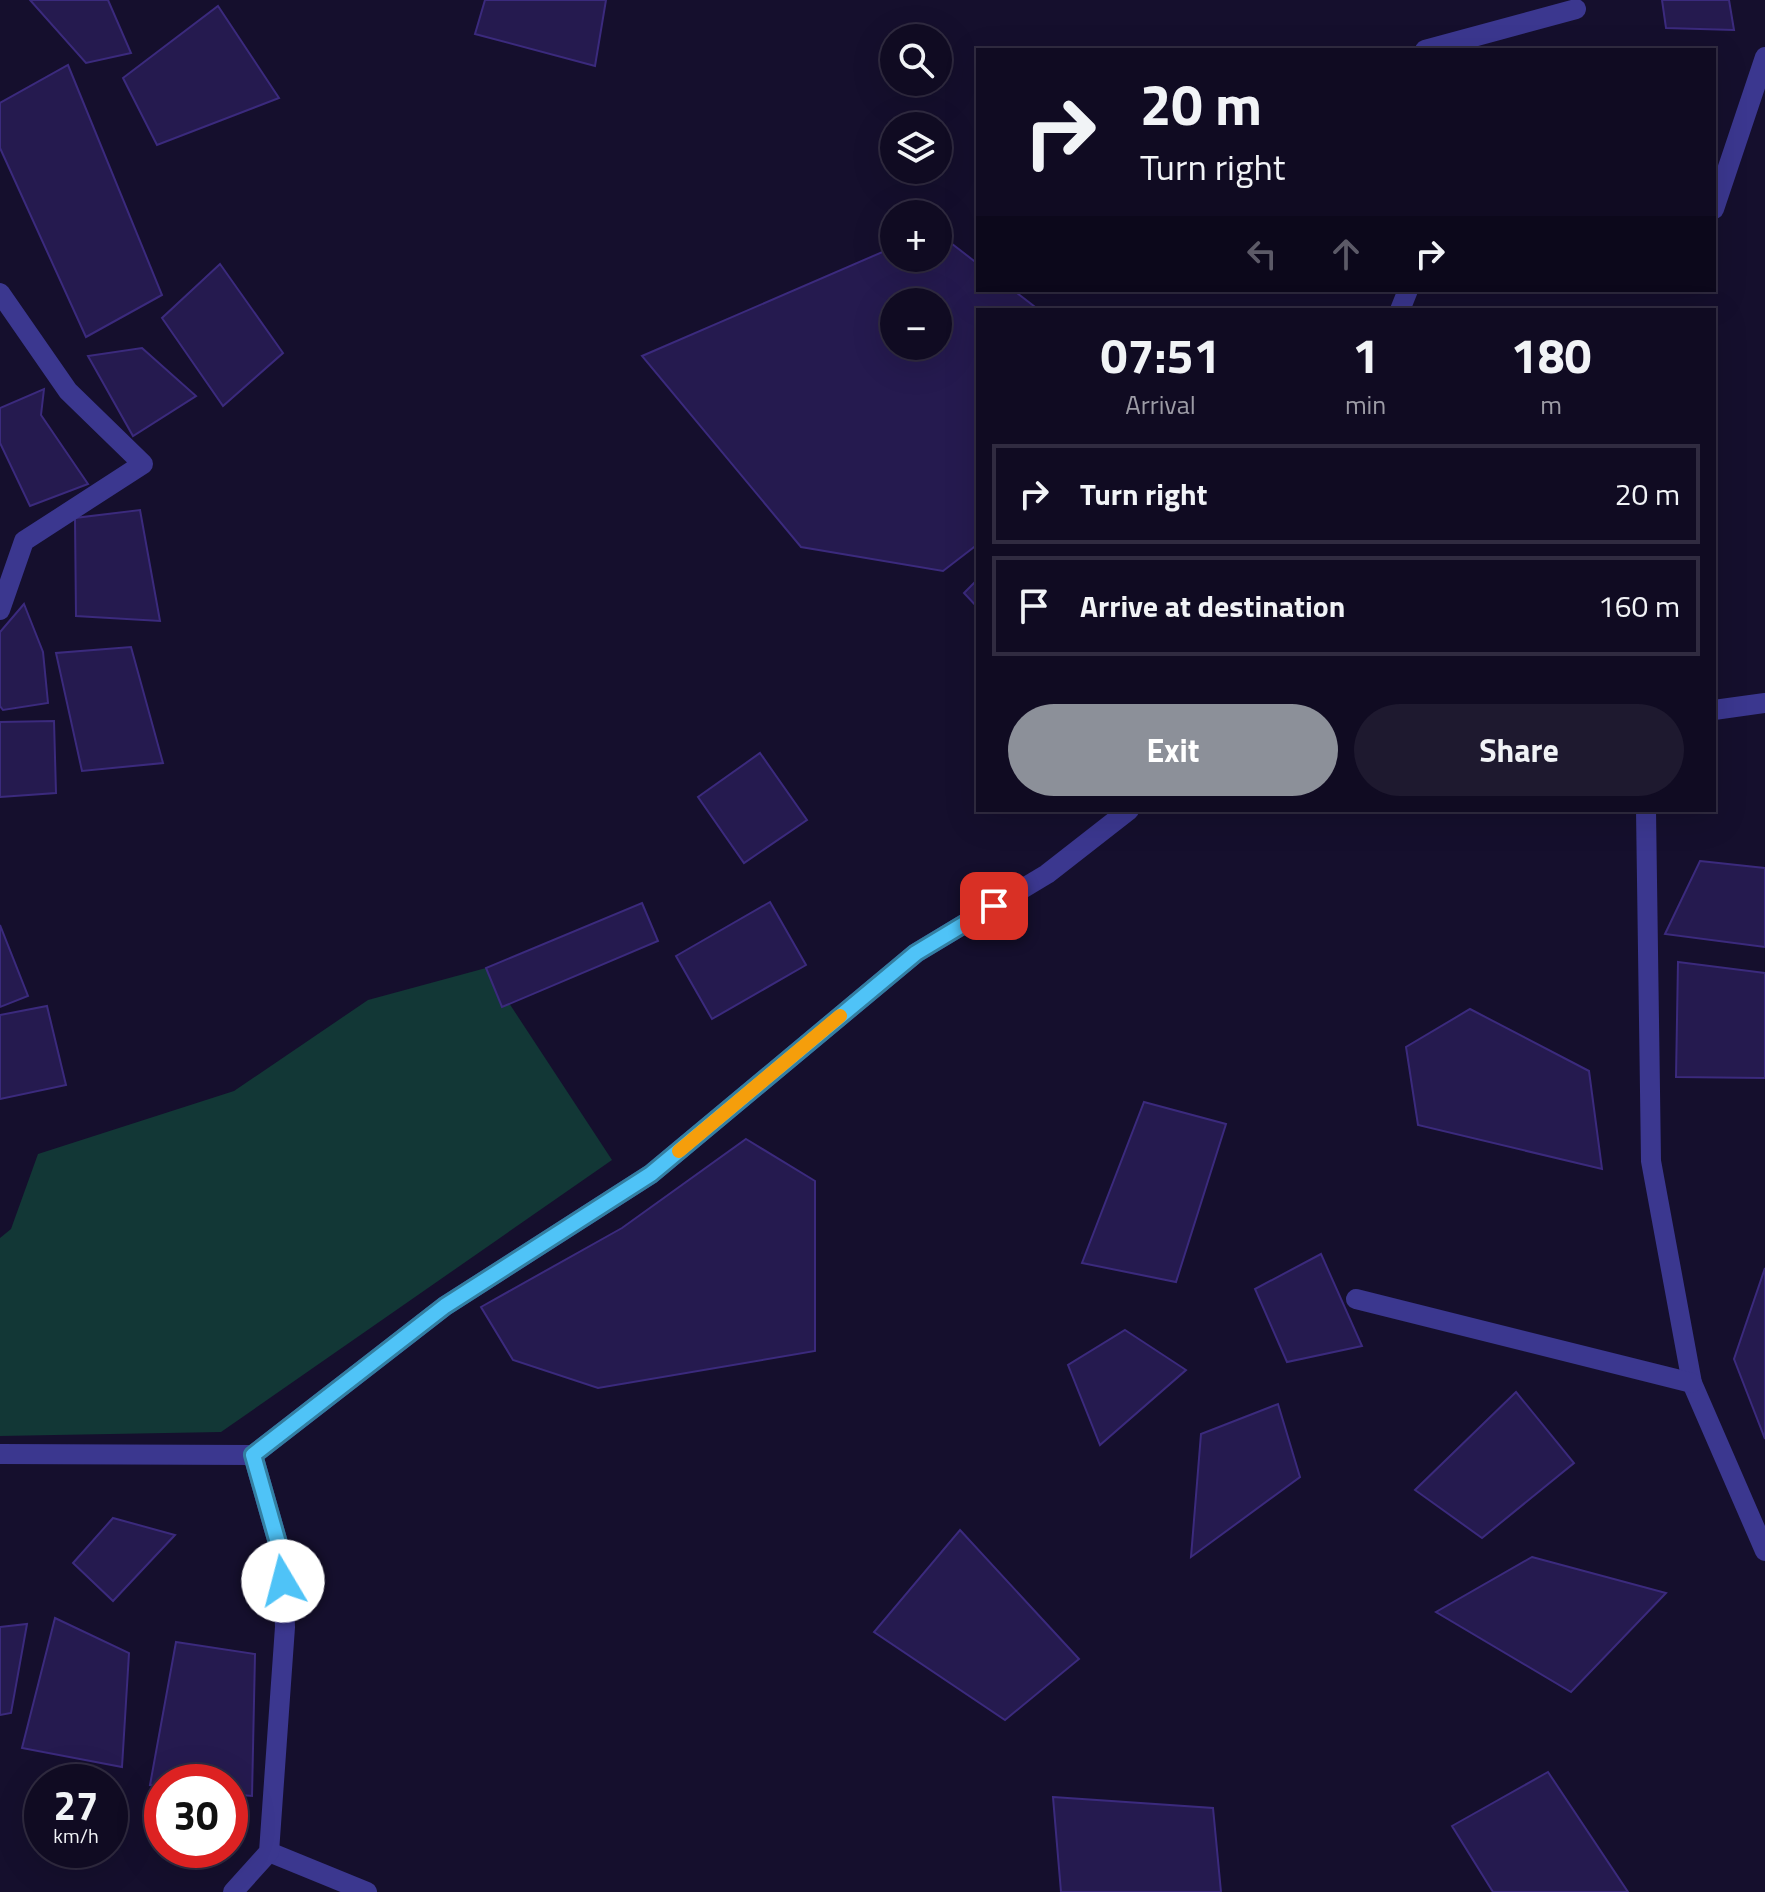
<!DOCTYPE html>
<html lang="en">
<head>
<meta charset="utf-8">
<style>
  :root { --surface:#100b22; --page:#1e192f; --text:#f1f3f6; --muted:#9c9ba5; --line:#302b40; --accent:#8c9099 }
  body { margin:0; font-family:"Titillium Web",sans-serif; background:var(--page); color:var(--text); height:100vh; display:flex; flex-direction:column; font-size:30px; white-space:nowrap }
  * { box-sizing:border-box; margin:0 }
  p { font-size:26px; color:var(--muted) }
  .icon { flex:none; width:44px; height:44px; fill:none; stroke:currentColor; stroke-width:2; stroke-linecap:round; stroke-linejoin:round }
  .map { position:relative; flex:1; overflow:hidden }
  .drawer { position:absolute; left:976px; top:308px; width:740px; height:504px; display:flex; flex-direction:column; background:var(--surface); border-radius:0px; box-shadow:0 8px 32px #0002,0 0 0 2px var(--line) }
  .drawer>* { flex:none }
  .hud { position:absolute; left:976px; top:48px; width:740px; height:244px; border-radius:0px; box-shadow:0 8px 32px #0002,0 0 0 2px var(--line); background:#100b22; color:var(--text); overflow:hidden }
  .tools { position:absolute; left:880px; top:24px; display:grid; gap:16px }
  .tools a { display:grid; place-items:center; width:72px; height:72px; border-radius:50%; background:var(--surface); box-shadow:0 8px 32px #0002,0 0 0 2px var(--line); font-size:40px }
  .speed { position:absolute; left:24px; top:1764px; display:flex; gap:16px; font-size:40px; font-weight:700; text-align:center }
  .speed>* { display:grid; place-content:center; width:104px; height:104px; border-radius:50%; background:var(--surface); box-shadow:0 8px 32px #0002,0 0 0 2px var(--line); line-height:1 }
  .speed small { font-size:20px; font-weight:400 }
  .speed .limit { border:12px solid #d22; background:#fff; color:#111 }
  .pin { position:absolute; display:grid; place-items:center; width:68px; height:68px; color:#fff; margin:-34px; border-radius:16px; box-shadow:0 4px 12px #0006 }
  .me { position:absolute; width:88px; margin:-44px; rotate:352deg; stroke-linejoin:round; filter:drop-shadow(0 0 6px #0008) }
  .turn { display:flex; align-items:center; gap:28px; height:168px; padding:0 32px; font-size:36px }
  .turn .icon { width:104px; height:104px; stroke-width:2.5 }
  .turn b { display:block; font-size:56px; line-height:68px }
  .lanes { display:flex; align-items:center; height:76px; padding:0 32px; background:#0003; justify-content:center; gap:40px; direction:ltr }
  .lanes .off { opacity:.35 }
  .eta { display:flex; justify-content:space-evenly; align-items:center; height:136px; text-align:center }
  .eta b { font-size:48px; font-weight:700; line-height:56px }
  .cta { display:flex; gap:16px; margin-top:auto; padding:16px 32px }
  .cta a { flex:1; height:92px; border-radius:48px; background:var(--accent); color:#fff; font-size:32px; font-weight:700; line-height:92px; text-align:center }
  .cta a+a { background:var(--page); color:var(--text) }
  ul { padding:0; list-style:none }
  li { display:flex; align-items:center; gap:24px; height:100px; margin:0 16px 12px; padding:0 16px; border:4px solid var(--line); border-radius:0px }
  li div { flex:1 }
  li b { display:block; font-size:30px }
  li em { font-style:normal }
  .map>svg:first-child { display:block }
  .green { fill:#123736 }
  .building { fill:#251a4f; stroke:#3b2a7d; stroke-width:2; fill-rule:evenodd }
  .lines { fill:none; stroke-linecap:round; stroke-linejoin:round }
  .street { stroke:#3b378f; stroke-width:20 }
  .route-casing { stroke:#337fa1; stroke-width:20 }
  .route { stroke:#4fc3f7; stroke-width:14 }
  .slow { stroke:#f59e0b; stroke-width:14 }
</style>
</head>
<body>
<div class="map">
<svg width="1765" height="1892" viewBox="0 0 1765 1892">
  <rect width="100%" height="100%" fill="#150f2d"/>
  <polygon class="green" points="486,968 612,1160 221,1432 0,1436 0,1238 11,1229 38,1154 234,1091 368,1000"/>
  <g class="building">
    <polygon points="30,0 108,0 131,53 86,63"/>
    <polygon points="485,0 606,0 595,66 475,34"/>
    <polygon points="1662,0 1729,0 1734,30 1666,28"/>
    <polygon points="218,6 279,98 157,145 123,78"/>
    <polygon points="68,65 162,295 86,337 0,148 0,103"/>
    <path d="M938,233L978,264V290H1013L1039,310H978V544L943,571L801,547L642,356L894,247V258H938ZM894,302H938V346H894Z"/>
    <polygon points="220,264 283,353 223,406 162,318"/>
    <polygon points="142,348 196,396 133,436 88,356"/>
    <polygon points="44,389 41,415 88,484 30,506 0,443 0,408"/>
    <polygon points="140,510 160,621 76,616 75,518"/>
    <polygon points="978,579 978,608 964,593"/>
    <polygon points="24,604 43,652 48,703 3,710 0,706 0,632"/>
    <polygon points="131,647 163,763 82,771 56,653"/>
    <polygon points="54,721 56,793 0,797 0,722"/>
    <polygon points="760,753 807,820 744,863 698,797"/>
    <polygon points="1700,861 1765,868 1765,947 1665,934"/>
    <polygon points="770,902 806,965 712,1019 676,956"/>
    <polygon points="642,903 658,941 502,1007 486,968"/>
    <polygon points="0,925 28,996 0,1007"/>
    <polygon points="1678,962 1765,973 1765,1078 1676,1077"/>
    <polygon points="47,1006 66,1085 0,1099 0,1015"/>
    <polygon points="1470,1009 1589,1071 1602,1169 1418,1125 1406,1047"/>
    <polygon points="1144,1102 1226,1124 1176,1282 1082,1263"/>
    <polygon points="746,1139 815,1181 815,1351 598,1388 513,1360 481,1307 622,1228"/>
    <polygon points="1321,1254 1362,1346 1287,1362 1255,1289"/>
    <polygon points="1765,1268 1765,1439 1734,1359"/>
    <polygon points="1125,1330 1186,1370 1100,1445 1068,1365"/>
    <polygon points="1516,1392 1574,1463 1482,1538 1415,1490"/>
    <polygon points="1278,1404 1300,1477 1191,1557 1201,1434"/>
    <polygon points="113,1518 175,1535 113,1601 73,1563"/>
    <polygon points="960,1530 1079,1659 1005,1720 874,1632"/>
    <polygon points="1532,1557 1666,1593 1571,1692 1436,1612"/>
    <polygon points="55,1618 129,1653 122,1767 22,1748"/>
    <polygon points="27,1624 11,1713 0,1715 0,1627"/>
    <polygon points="176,1642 255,1654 252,1796 230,1794 230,1782 162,1782 162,1786 150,1785"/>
    <polygon points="1548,1772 1628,1892 1493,1892 1452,1826"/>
    <polygon points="1053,1797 1213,1808 1221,1892 1061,1892"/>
  </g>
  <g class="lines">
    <g class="street">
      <polyline points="1425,50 1576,9"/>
      <polyline points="1714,209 1765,57"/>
      <polyline points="0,293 68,391 143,464 24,541 0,610"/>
      <polyline points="1400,310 1408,290"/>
      <polyline points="1714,710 1765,703"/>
      <polyline points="1646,810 1651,1161 1692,1383 1765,1551"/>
      <polyline points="1356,1299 1692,1383"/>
      <polyline points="0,1454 253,1455 445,1306 651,1174 916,953 1047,874 1129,810"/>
      <polyline points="269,1852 367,1892"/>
      <polyline points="233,1892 269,1852 285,1627 282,1557 253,1455"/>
    </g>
  </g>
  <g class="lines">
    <defs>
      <polyline id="route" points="283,1581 282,1557 253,1455 445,1306 651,1174 916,953 994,906"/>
    </defs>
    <use href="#route" class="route-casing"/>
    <use href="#route" class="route"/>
    <polyline class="slow" points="679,1151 840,1016"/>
  </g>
</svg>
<div class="tools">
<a><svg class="icon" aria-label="search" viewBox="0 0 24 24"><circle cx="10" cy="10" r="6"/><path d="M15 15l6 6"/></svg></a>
<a><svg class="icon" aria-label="layers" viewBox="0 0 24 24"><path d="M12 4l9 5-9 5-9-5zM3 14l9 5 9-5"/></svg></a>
<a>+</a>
<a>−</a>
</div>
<div class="speed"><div>27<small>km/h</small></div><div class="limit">30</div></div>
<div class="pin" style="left:994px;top:906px;background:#d93025"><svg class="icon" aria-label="arrive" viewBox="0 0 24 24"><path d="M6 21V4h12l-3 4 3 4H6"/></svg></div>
<svg class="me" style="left:283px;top:1581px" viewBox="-20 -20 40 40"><circle r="19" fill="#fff"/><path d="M0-13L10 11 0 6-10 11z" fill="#4fc3f7"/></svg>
<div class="hud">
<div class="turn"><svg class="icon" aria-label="right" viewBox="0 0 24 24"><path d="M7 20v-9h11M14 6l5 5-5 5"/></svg><div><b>20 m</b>Turn right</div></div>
<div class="lanes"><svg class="icon off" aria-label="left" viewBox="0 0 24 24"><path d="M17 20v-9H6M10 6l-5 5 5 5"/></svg><svg class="icon off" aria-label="ahead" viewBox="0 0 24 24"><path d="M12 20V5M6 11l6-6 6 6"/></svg><svg class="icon" aria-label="right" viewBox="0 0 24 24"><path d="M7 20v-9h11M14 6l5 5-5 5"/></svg></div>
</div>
<section class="drawer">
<div class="eta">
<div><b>07:51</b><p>Arrival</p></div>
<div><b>1</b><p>min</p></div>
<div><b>180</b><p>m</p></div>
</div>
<ul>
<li><svg class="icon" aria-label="right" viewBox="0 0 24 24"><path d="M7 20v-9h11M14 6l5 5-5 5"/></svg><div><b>Turn right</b></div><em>20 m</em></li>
<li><svg class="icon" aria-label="arrive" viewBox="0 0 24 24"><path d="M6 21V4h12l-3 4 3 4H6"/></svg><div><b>Arrive at destination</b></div><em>160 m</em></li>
</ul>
<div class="cta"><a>Exit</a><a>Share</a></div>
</section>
</div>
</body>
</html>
